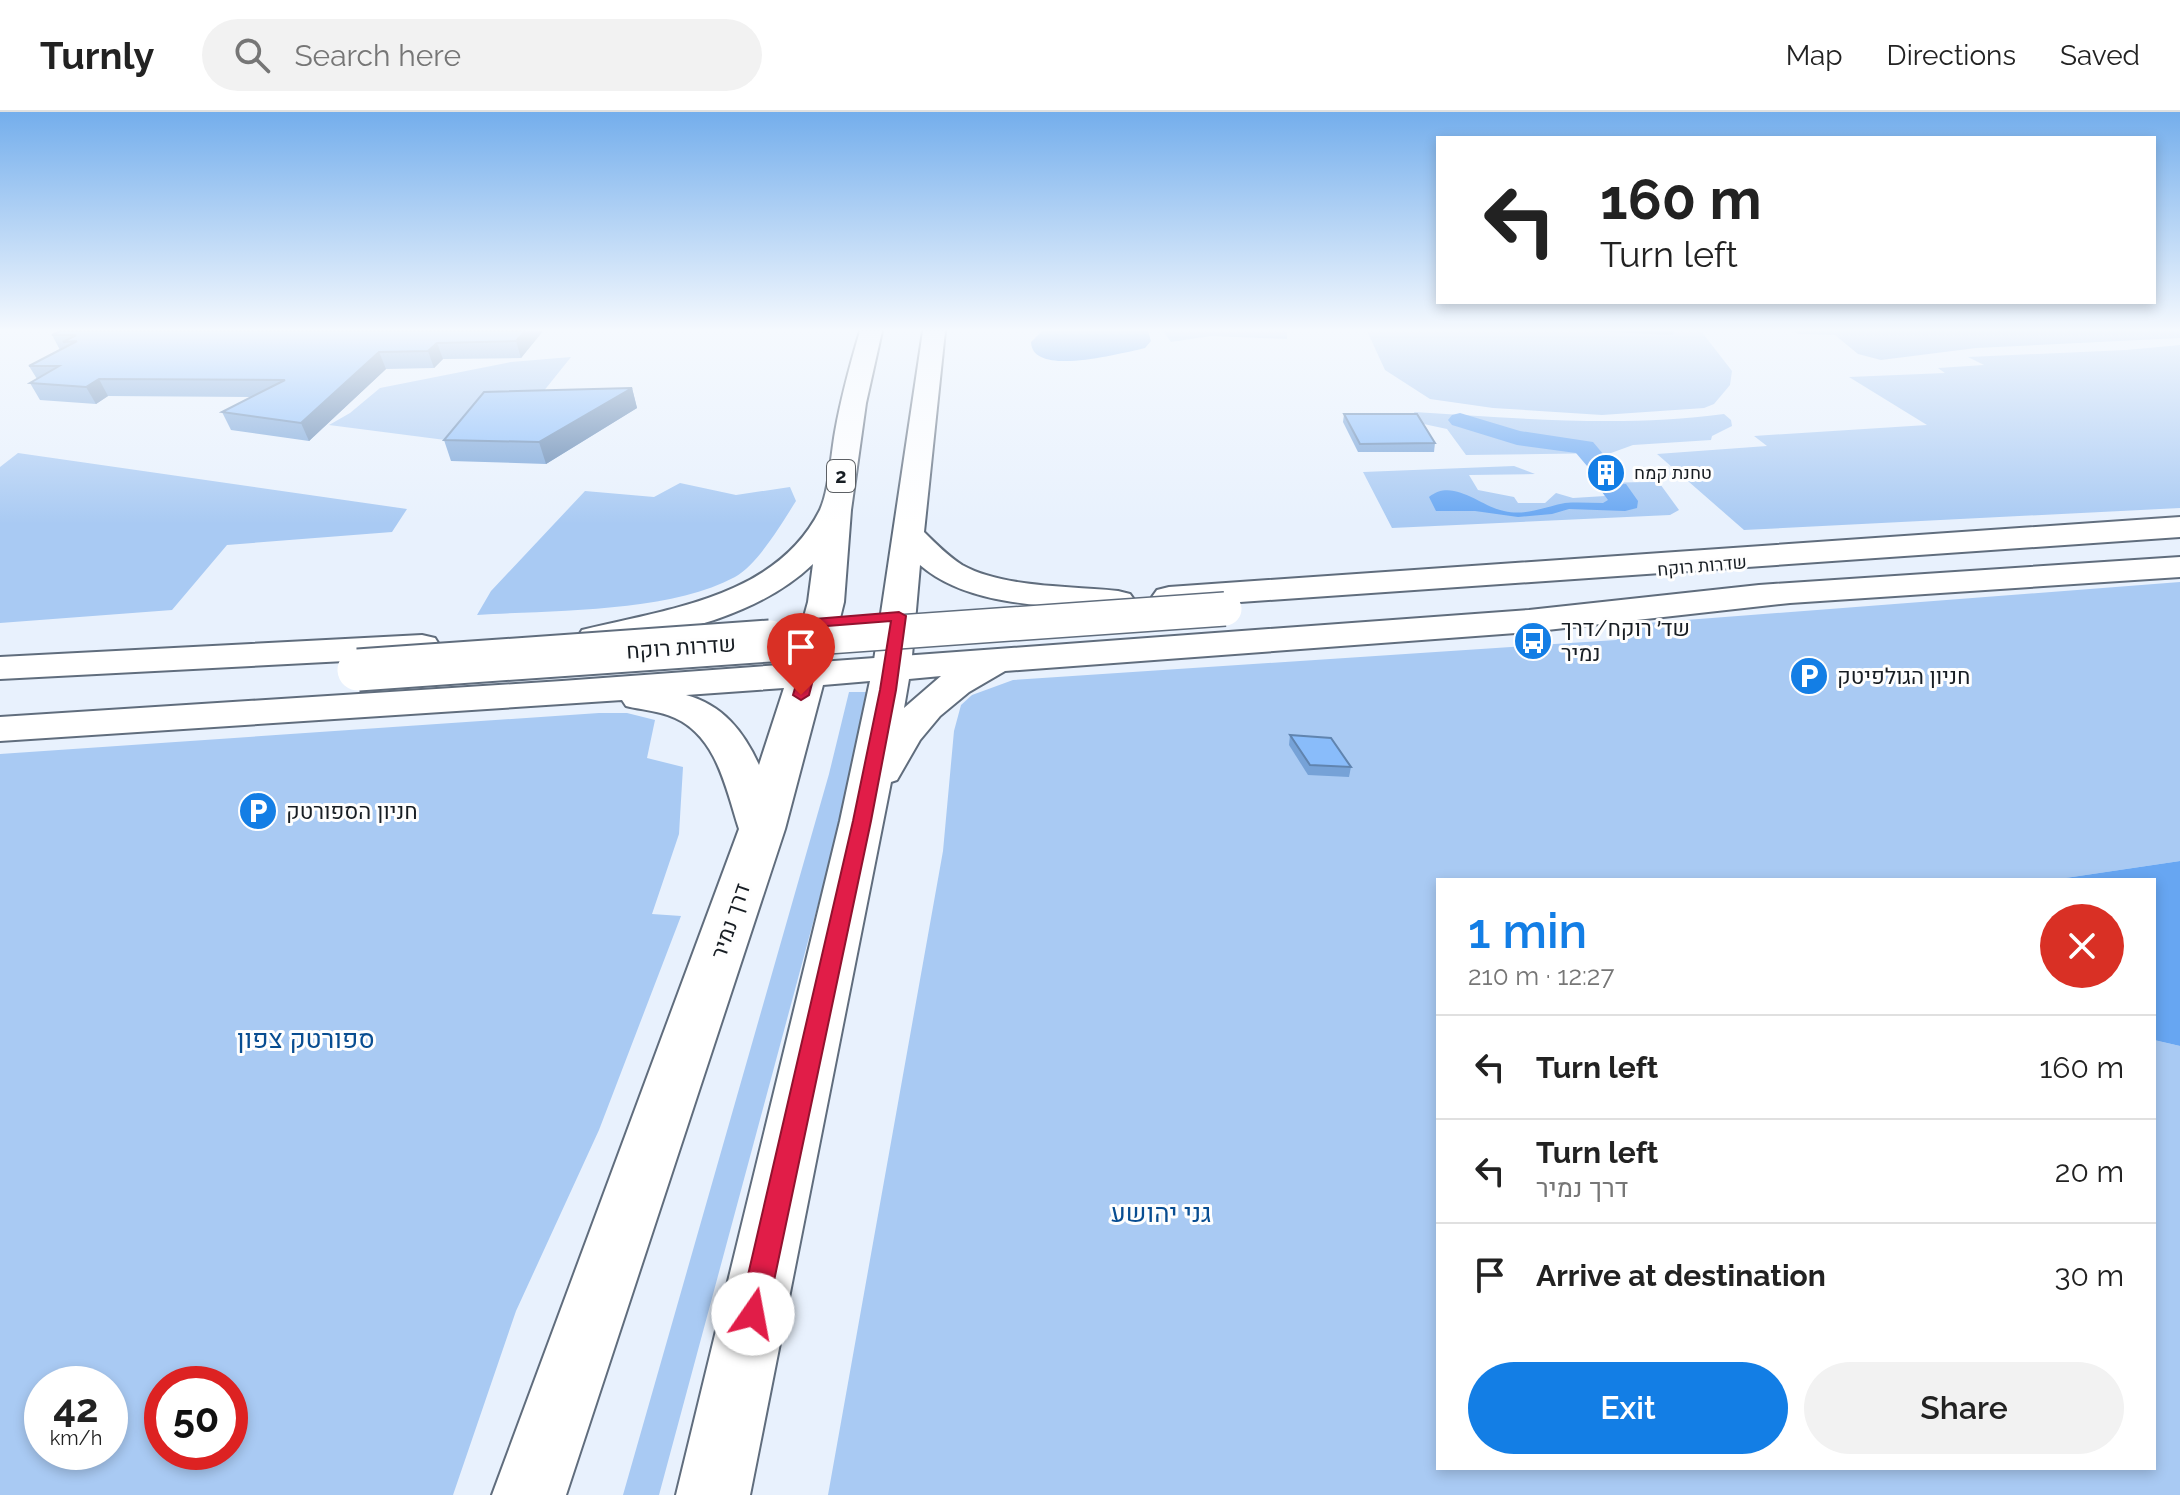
<!DOCTYPE html>
<html lang="en">
<head>
<meta charset="utf-8">
<style>
  :root { --surface:#fff; --page:#f2f2f2; --text:#222; --muted:#767676; --line:#e0e0e0; --accent:#137ee5 }
  body { margin:0; font-family:Raleway,Heebo,sans-serif; background:var(--page); color:var(--text); height:100vh; display:flex; flex-direction:column; font-size:30px; white-space:nowrap }
  * { box-sizing:border-box; margin:0 }
  p { font-size:26px; color:var(--muted) }
  .icon { flex:none; width:44px; height:44px; fill:none; stroke:currentColor; stroke-width:2; stroke-linecap:round; stroke-linejoin:round }
  .map { position:relative; flex:1; overflow:hidden }
  .panel { position:absolute; left:1436px; top:766px; width:720px; height:592px; display:flex; flex-direction:column; background:var(--surface); border-radius:0px; box-shadow:0 4px 12px #0003 }
  .panel>* { flex:none }
  .banner { position:absolute; left:1436px; top:24px; width:720px; height:168px; border-radius:0px; box-shadow:0 4px 12px #0003; background:#fff; color:var(--text); overflow:hidden }
  .speed { position:absolute; left:24px; top:1254px; display:flex; gap:16px; font-size:40px; font-weight:700; text-align:center }
  .speed>* { display:grid; place-content:center; width:104px; height:104px; border-radius:50%; background:var(--surface); box-shadow:0 4px 12px #0003; line-height:1 }
  .speed small { font-size:20px; font-weight:400 }
  .speed .limit { border:12px solid #d22; background:#fff; color:#111 }
  .pin { position:absolute; display:grid; place-items:center; width:68px; height:68px; color:#fff; margin:-82px -34px; border-radius:50% 50% 50% 0; rotate:-45deg; box-shadow:0 0 8px #0007 }
  .pin .icon { rotate:45deg }
  .me { position:absolute; width:88px; margin:-44px; rotate:12deg; stroke-linejoin:round; filter:drop-shadow(0 0 6px #0008) }
  .turn { display:flex; align-items:center; gap:28px; height:168px; padding:0 32px; font-size:36px }
  .turn .icon { width:104px; height:104px; stroke-width:2.5 }
  .turn b { display:block; font-size:56px; line-height:68px }
  .round { display:grid; place-items:center; flex:none; width:84px; height:84px; border-radius:42px; background:var(--page) }
  .summary { display:flex; align-items:center; justify-content:space-between; height:136px; padding:0 32px }
  h1 { font-size:48px; font-weight:600; line-height:60px; color:var(--accent) }
  .action { display:flex; gap:16px; margin-top:auto; padding:16px 32px }
  .action a { flex:1; height:92px; border-radius:48px; background:var(--accent); color:#fff; font-size:32px; font-weight:600; line-height:92px; text-align:center }
  .action a+a { background:var(--page); color:var(--text) }
  ul { padding:0; list-style:none }
  li { display:flex; align-items:center; gap:24px; height:104px; padding:0 32px; border-top:2px solid var(--line) }
  li div { flex:1 }
  li b { display:block; font-size:30px }
  li em { font-style:normal }
  header { display:flex; align-items:center; gap:48px; box-sizing:border-box; height:112px; padding:0 40px; background:var(--surface); border-bottom:2px solid var(--line) }
  header strong { font-size:38px }
  nav { display:flex; gap:44px; margin-inline-start:auto; font-size:28px }
  .search { width:560px; height:72px; background:var(--page); display:flex; align-items:center; gap:20px; box-sizing:border-box; padding:0 28px; border-radius:44px; color:var(--muted); font-size:30px }
  .map>svg:first-child { display:block }
  .green { fill:#a9caf3; fill-rule:evenodd }
  .forest { fill:#9bc1f0 }
  .water { fill:#67a6f2 }
  .lines { fill:none; stroke-linecap:round; stroke-linejoin:round }
  .canal { fill:#67a6f2; fill-rule:evenodd }
  .major-casing { stroke:#606d7d; stroke-width:4 }
  .highway-casing { stroke:#606d7d; stroke-width:4 }
  .major { fill:#fff; fill-rule:evenodd }
  .highway { fill:#fff; fill-rule:evenodd }
  .major-bridge-far1-casing { stroke:#606d7d; stroke-width:36; stroke-linecap:butt }
  .major-bridge-casing { stroke:#606d7d; stroke-width:45; stroke-linecap:butt }
  .major-bridge-far1 { stroke:#fff; stroke-width:33 }
  .major-bridge { stroke:#fff; stroke-width:41 }
  .wall { fill:#76a2d7 }
  .shaded-wall { fill:#6084af }
  .building { fill:#89bcfa; stroke:#6084af; stroke-width:2 }
  .route { fill:#e11d48; stroke:#92132f; stroke-width:2 }
  .labels { text-anchor:middle; stroke-width:6; stroke-linejoin:round; paint-order:stroke }
  .far-poi-label { font-size:18px; fill:#171d23; stroke:#fefefe; text-anchor:start }
  .far-street-label { font-size:18px; fill:#171d23; stroke:#fefefe }
  .shield { fill:#fefefe; stroke:#5c6065; stroke-width:2 }
  .shield-label { font-size:20px; font-weight:bold; fill:#171d23 }
  .poi-label { font-size:22px; fill:#171d23; stroke:#fefefe; text-anchor:start }
  .street-label { font-size:22px; fill:#171d23; stroke:#fefefe }
  .near-park-label { font-size:26px; fill:#084d91; stroke:#fefefe }
</style>
</head>
<body>
<header>
<strong>Turnly</strong>
<div class="search"><svg class="icon" aria-label="search" viewBox="0 0 24 24"><circle cx="10" cy="10" r="6"/><path d="M15 15l6 6"/></svg>Search here</div>
<nav><a>Map</a><a>Directions</a><a>Saved</a></nav>
</header>
<div class="map">
<svg width="2180" height="1383" viewBox="0 0 2180 1383">
  <rect width="100%" height="100%" fill="#e8f1fd"/>
  <g class="green">
    <polygon points="1163,219 1287,219 1287,227 1211,224 1171,230"/>
    <polygon points="1367,219 1701,219 1732,259 1730,273 1714,292 1704,296 1602,303 1493,296 1430,287 1385,258"/>
    <polygon points="2180,233 2180,396 1744,418 1657,342 1767,334 1754,324 1927,313 1849,265 1945,261 1938,256 1984,253 1968,245 2126,238"/>
    <polygon points="571,245 539,285 453,329 329,313 350,301 380,276 511,250"/>
    <path d="M1414,300C1517,306 1621,316 1724,302L1731,308L1732,314L1712,324L1711,328L1633,333L1611,341L1466,343L1447,317L1419,311Z"/>
    <polygon points="18,341 407,397 392,420 227,433 172,498 0,511 0,355"/>
    <polygon points="1514,354 1535,362 1469,363 1478,378 1514,385 1518,391 1545,391 1556,381 1573,386 1605,384 1595,371 1648,370 1645,365 1655,365 1679,398 1670,403 1392,416 1363,360"/>
    <path d="M680,371L736,383L790,375L796,389C782,411 758,452 735,465C668,501 553,498 477,503L491,479L585,379L654,385Z"/>
    <polygon points="2180,470 2180,749 2052,768 1438,768 1438,1356 2154,1356 2154,928 2180,934 2180,1383 828,1383 943,739 954,619 961,593 972,583 1013,568 1616,528 1647,511"/>
    <polygon points="849,580 870,580 853,662 659,1383 623,1383 829,662"/>
    <path d="M599,601H627L655,608L647,646L683,655L679,722L652,802L681,804L599,1018L516,1199L453,1383H0V642ZM42,1272H110V1340H42ZM162,1272H230V1340H162Z"/>
  </g>
  <polygon class="forest" points="1793,219 2180,219 2180,226 1976,236 1881,248 1858,242 1835,223 1798,222"/>
  <g class="water">
    <path d="M1042,219H1148L1151,229L1145,236L1137,238C1116,242 1032,265 1031,230Z"/>
    <path d="M1626,372L1638,389L1637,396L1625,399L1569,397L1552,402L1518,405L1475,399H1436L1429,385C1453,365 1481,395 1504,399C1526,404 1544,395 1565,391C1578,390 1590,391 1603,391L1608,388L1597,373Z"/>
    <polygon points="2180,749 2180,934 2154,928 2154,768 2052,768"/>
  </g>
  <g class="lines">
    <polygon class="canal" points="1460,301 1520,319 1593,330 1615,356 1611,361 1593,361 1576,341 1517,333 1452,313 1448,308 1452,303"/>
    <defs>
      <g id="major">
        <polygon points="2180,405 2180,425 1169,495 1157,492 1152,485 1157,478 1169,475"/>
        <path d="M2180,445V465L1790,491L1529,520L1005,559L969,580L940,604L920,628L897,668L891,670L750,1383H676L840,709L870,569L823,573L785,717L566,1383H492L739,717C726,677 717,625 675,606C661,599 642,598 626,594L622,588L0,629V605L562,569L1529,498L1759,473ZM941,564L904,596L909,567ZM784,576L759,653C744,620 723,593 686,583Z"/>
        <polygon points="422,523 435,526 440,534 435,542 422,545 0,567 0,545"/>
      </g>
      <g id="highway">
        <path d="M860,219H882L866,291L851,398L844,490L826,563L821,571L807,574L793,571L788,563L808,490L813,452C755,507 671,521 595,537L582,534L577,526L582,518C666,497 776,486 820,398C829,379 831,342 835,320C841,286 850,253 860,219Z"/>
        <path d="M923,219H945L924,420C936,432 948,444 962,453C1003,476 1072,474 1118,479L1130,482L1135,489L1130,496L1118,499C1055,493 971,497 920,453L911,555L905,563L892,566L879,563L873,555Z"/>
      </g>
    </defs>
    <use href="#major" class="major-casing"/>
    <use href="#highway" class="highway-casing"/>
    <use href="#major" class="major"/>
    <use href="#highway" class="highway"/>
    <defs>
      <polyline id="major-bridge-far1" points="742,531 1225,497"/>
      <polyline id="major-bridge" points="358,558 770,529"/>
    </defs>
    <use href="#major-bridge-far1" class="major-bridge-far1-casing"/>
    <use href="#major-bridge" class="major-bridge-casing"/>
    <use href="#major-bridge-far1" class="major-bridge-far1"/>
    <use href="#major-bridge" class="major-bridge"/>
  </g>
  <g class="wall">
    <polygon points="60,219 543,219 521,246 443,247 434,256 386,257 309,329 231,318 222,300 251,285 108,284 96,292 40,288 30,271 37,267 29,254 60,238 52,223"/>
    <polygon points="1590,219 1674,219 1673,223"/>
    <polygon points="632,276 637,296 546,352 451,349 444,328"/>
    <polygon points="1344,302 1435,331 1434,340 1358,340 1343,310"/>
    <polygon points="1290,623 1351,655 1349,665 1308,663 1289,633"/>
  </g>
  <g class="shaded-wall">
    <polygon points="525,219 543,219 521,246 516,229"/>
    <polygon points="437,231 443,247 434,256 428,239"/>
    <polygon points="379,240 386,257 309,329 301,311"/>
    <polygon points="99,267 108,284 96,292 86,275"/>
    <polygon points="632,276 637,296 546,352 539,330"/>
  </g>
  <g class="building">
    <polygon points="60,219 525,219 516,229 437,231 428,239 379,240 301,311 222,300 285,268 99,267 86,275 30,271 59,254 29,254 77,229 63,230 76,223 52,223"/>
    <polygon points="632,276 539,330 444,328 484,280"/>
    <polygon points="1344,302 1417,302 1435,331 1360,332"/>
    <polygon points="1290,623 1331,626 1351,655 1310,653"/>
  </g>
  <linearGradient id="sky" x2="0" y2="1"><stop stop-color="#74aeec"/><stop offset="0.53" stop-color="#f5f9fe"/><stop offset="1" stop-color="#f5f9fe" stop-opacity="0"/></linearGradient>
  <rect width="2180" height="412" fill="url(#sky)"/>
  <polygon class="route" points="899,500 906,504 896,578 871,709 767,1202 763,1211 753,1215 743,1211 739,1202 853,709 880,578 891,509 827,514 809,583 801,588 793,583 815,507"/>
  <defs>
    <symbol id="building-disc" viewBox="-11 -11 22 22"><circle r="9.5" fill="#137ee5" stroke="#fefefe"/><path d="M-4-6H4V6H1V3H-1V6H-4ZM-2.5-4.3h1.7v1.8h-1.7ZM.8-4.3h1.7v1.8H.8ZM-2.5-1h1.7V.8h-1.7ZM.8-1h1.7V.8H.8Z" fill="#fff"/></symbol>
    <symbol id="bus-disc" viewBox="-11 -11 22 22"><circle r="9.5" fill="#137ee5" stroke="#fefefe"/><path d="M-5-6H5V4H4V6H2V4H-2V6H-4V4H-5ZM-3.5-4V0h7V-4ZM-3.5 1.2v1.5H-2V1.2ZM2 1.2v1.5H3.5V1.2Z" fill="#fff"/></symbol>
    <symbol id="parking-disc" viewBox="-11 -11 22 22"><circle r="9.5" fill="#137ee5" stroke="#fefefe"/><path d="M-3.5-5.5H1a3.5 3.5 0 0 1 0 7H-1V5.5H-3.5ZM-1-3.4V-.6H.8a1.4 1.4 0 0 0 0-2.8Z" fill="#fff"/></symbol>
  </defs>
  <g fill-rule="evenodd">
    <use href="#building-disc" x="1584" y="339" width="44" height="44"/>
    <use href="#bus-disc" x="1511" y="507" width="44" height="44"/>
    <use href="#parking-disc" x="1787" y="542" width="44" height="44"/>
    <use href="#parking-disc" x="236" y="677" width="44" height="44"/>
  </g>
  <g class="labels">
    <g class="far-poi-label">
      <text x="1634" y="367">טחנת קמח</text>
    </g>
    <g class="far-street-label">
      <text transform="translate(1702 454) rotate(-5)" y="6">שדרות רוקח</text>
    </g>
    <rect class="shield" x="827" y="348" width="28" height="32" rx="6"/>
    <g class="shield-label">
      <text x="841" y="371">2</text>
    </g>
    <g class="poi-label">
      <text x="1561" y="524">שד׳ רוקח/דרך<tspan x="1561" dy="25">נמיר</tspan></text>
      <text x="1837" y="572">חניון הגולפיטק</text>
      <text x="286" y="707">חניון הספורטק</text>
    </g>
    <g class="street-label">
      <text transform="translate(681 535) rotate(-4)" y="8">שדרות רוקח</text>
      <text transform="translate(730 809) rotate(-71)" y="8">דרך נמיר</text>
    </g>
    <g class="near-park-label">
      <text x="306" y="936">ספורטק צפון</text>
      <text x="1161" y="1110">גני יהושע</text>
    </g>
  </g>
</svg>
<div class="speed"><div>42<small>km/h</small></div><div class="limit">50</div></div>
<div class="pin" style="left:801px;top:583px;background:#d93025"><svg class="icon" aria-label="arrive" viewBox="0 0 24 24"><path d="M6 21V4h12l-3 4 3 4H6"/></svg></div>
<svg class="me" style="left:753px;top:1202px" viewBox="-20 -20 40 40"><circle r="19" fill="#fff"/><path d="M0-13L10 11 0 6-10 11z" fill="#e11d48"/></svg>
<div class="banner">
<div class="turn"><svg class="icon" aria-label="left" viewBox="0 0 24 24"><path d="M17 20v-9H6M10 6l-5 5 5 5"/></svg><div><b>160 m</b>Turn left</div></div>
</div>
<section class="panel">
<div class="summary"><div><h1>1 min</h1><p>210 m · 12:27</p></div><a class="round" style="background:#d93025;color:#fff"><svg class="icon" aria-label="close" viewBox="0 0 24 24"><path d="M6 6l12 12M18 6L6 18"/></svg></a></div>
<ul>
<li><svg class="icon" aria-label="left" viewBox="0 0 24 24"><path d="M17 20v-9H6M10 6l-5 5 5 5"/></svg><div><b>Turn left</b></div><em>160 m</em></li>
<li><svg class="icon" aria-label="left" viewBox="0 0 24 24"><path d="M17 20v-9H6M10 6l-5 5 5 5"/></svg><div><b>Turn left</b><p>דרך נמיר</p></div><em>20 m</em></li>
<li><svg class="icon" aria-label="arrive" viewBox="0 0 24 24"><path d="M6 21V4h12l-3 4 3 4H6"/></svg><div><b>Arrive at destination</b></div><em>30 m</em></li>
</ul>
<div class="action"><a>Exit</a><a>Share</a></div>
</section>
</div>
</body>
</html>
